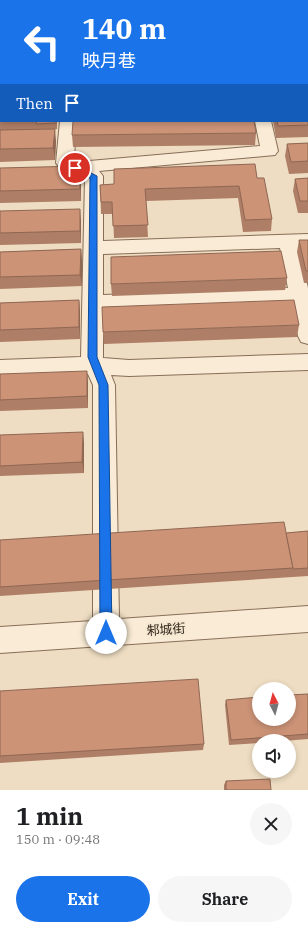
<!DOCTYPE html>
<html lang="en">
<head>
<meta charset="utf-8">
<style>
  :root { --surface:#fff; --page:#f6f6f6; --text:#202124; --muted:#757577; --accent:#1a73e8 }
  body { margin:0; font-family:"IBM Plex Serif","Noto Sans SC",serif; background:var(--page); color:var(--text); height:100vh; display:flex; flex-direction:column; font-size:15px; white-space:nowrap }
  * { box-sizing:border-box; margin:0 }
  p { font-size:13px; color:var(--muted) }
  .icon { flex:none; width:22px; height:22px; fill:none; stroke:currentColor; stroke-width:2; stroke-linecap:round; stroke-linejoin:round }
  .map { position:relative; height:790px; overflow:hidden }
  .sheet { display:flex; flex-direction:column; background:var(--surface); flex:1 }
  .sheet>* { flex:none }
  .top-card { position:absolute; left:0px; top:0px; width:308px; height:122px; box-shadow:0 2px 6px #0003; background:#1a73e8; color:#fff; overflow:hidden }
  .needle { width:26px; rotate:354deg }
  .tools { position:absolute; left:252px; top:682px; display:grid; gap:8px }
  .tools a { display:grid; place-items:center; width:44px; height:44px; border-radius:50%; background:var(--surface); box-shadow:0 2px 6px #0003; font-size:20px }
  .pin { position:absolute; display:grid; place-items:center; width:34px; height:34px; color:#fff; margin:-17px; border:2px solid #fff; border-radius:50%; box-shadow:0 1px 4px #0007 }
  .me { position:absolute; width:44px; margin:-22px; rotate:0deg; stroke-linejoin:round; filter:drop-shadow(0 0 3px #0008) }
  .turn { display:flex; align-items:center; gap:14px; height:84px; padding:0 16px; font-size:18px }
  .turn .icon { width:52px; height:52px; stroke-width:2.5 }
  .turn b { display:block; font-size:28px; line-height:34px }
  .then { display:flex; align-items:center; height:38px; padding:0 16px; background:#0003; gap:8px; font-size:15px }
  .round { display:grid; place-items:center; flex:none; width:42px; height:42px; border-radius:21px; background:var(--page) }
  .summary { display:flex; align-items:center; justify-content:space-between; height:68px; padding:0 16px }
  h1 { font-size:24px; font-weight:700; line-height:30px }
  .button { display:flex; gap:8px; margin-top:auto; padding:8px 16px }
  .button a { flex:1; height:46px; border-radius:24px; background:var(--accent); color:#fff; font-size:16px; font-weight:700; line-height:46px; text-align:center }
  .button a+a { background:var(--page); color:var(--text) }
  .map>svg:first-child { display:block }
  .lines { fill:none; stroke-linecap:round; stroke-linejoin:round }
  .minor-casing { stroke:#886e59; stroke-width:2 }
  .minor { fill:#f9ebd5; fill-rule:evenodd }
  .wall { fill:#af7e66 }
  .shaded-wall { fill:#8f6753 }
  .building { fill:#cc9377; stroke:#8f6753 }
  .route { fill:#1a73e8; stroke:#114b97 }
  .labels { text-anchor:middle; stroke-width:3.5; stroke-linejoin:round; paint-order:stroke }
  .near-street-label { font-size:13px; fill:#37281d; stroke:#f5e8d1 }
</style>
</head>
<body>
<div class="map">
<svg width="308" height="790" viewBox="0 0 308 790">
  <rect width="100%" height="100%" fill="#eeddc2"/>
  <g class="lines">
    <defs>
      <g id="minor">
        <rect x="233" y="0" width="14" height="1"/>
        <path d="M60,121H76L74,160L78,162L260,146L255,121H271L278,151L275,155L99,171L103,176V241L308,234V248H299L308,288V344L301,342L298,336L291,303L103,310V358L129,360L308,354V370L129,376L111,375L115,385L119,619L308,606V632L0,653V627L93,621V385L88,374L0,376V360L81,357L85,179C76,175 62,172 56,163ZM280,248L288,288L103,295V254Z"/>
      </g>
    </defs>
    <use href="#minor" class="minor-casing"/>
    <use href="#minor" class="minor"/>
  </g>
  <g class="wall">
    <polygon points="0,0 1,1 1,70 0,70"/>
    <polygon points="76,0 236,0 236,1 77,1"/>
    <polygon points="250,0 308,0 308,14 307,14 307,1 250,1"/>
    <rect x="307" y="19" width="1" height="52"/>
    <rect x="307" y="72" width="1" height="29"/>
    <polygon points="0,73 1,73 1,121 57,121 57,129 39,129 56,141 55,160 0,162"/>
    <polygon points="308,107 308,137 276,138 273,121 307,121"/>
    <polygon points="256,133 255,145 73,147 72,135"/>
    <polygon points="308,143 308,173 289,174 285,156 287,144"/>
    <polygon points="0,168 81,178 81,201 0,203"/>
    <polygon points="257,178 272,219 271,231 243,232 238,198 146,201 148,237 114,238 113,214 101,214 100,185"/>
    <polygon points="308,178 308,213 298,213 293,191 295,179"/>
    <polygon points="0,211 81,221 81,243 0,245"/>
    <polygon points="299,240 308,240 308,283 304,283 297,252"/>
    <polygon points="81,249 82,261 82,286 0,289 0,252"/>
    <polygon points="287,278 285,290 112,296 111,284"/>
    <polygon points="79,300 80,312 80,339 0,342 0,303"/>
    <polygon points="299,325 297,337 104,344 103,332"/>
    <polygon points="0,374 88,382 88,408 0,411"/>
    <polygon points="0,435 84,442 84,473 0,476"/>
    <polygon points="308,531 308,576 0,596 0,540 286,533"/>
    <polygon points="0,691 204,744 203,750 0,763"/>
    <polygon points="308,694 308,739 284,741 259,741 259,743 229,745 225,705 226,700"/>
    <polygon points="226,781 271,790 224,790 224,785"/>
  </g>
  <g class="shaded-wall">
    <polygon points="55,129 56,141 55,160 53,148"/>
    <polygon points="80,166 81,178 81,201 80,189"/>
    <polygon points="80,209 81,221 81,243 80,231"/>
    <polygon points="81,249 82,261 82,286 80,275"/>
    <polygon points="79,300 80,312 80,339 79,327"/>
    <polygon points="87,371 88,382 88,408 87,396"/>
    <polygon points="83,432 84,442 84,473 82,462"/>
  </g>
  <g class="building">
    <polygon points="0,0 74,0 74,1 1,1 1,9 0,9"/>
    <polygon points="251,0 274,0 274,1 252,1"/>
    <polygon points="275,0 308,0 308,4 307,4 307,1 276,1"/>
    <rect x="307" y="19" width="1" height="14"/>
    <rect x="0" y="20" width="1" height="13"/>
    <rect x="0" y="44" width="1" height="14"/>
    <rect x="307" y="44" width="1" height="15"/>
    <rect x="307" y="72" width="1" height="17"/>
    <rect x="0" y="73" width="1" height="16"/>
    <rect x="0" y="101" width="1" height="17"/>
    <polygon points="307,107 308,107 308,125 278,126 277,121 307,121"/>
    <polygon points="37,121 56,121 56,123 36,124"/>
    <polygon points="73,121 254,121 256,133 72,135"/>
    <polygon points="55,129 53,148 0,149 0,130"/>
    <polygon points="308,143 308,161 291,162 287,144"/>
    <polygon points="255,164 257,178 264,178 272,219 245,220 239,186 145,189 148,225 113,226 112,202 101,202 100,185 114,184 114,169"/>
    <polygon points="80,166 80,189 0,191 0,168"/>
    <polygon points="308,178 308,201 300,201 295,179"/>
    <polygon points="80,209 80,231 0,233 0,211"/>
    <polygon points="299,240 308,240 308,271 306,271"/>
    <polygon points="81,249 80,275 0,277 0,252"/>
    <polygon points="281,251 287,278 111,284 111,257"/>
    <polygon points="79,300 79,327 0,330 0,303"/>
    <polygon points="294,300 299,325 103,332 102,307"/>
    <polygon points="87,371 87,396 0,400 0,374"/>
    <polygon points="83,432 82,462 0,466 0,435"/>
    <polygon points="284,522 293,568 0,587 0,540"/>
    <polygon points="308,531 308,568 293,569 293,568 286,533"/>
    <polygon points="198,679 204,744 0,756 0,691"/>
    <polygon points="308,694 308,734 231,740 226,700 259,697 259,719 289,719 289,695"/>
    <polygon points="270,779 271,790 226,790 226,781"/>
  </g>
  <polygon class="route" points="75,165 97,176 97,357 108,385 112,633 110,636 106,638 102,636 100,633 99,385 88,357 90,178 72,169 71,168"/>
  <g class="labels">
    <g class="near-street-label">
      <text transform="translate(166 629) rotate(-4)" y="5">邾城街</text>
    </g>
  </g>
</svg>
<div class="tools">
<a><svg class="needle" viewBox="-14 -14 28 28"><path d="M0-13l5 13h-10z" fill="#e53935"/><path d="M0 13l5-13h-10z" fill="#757577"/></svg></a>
<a><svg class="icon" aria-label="sound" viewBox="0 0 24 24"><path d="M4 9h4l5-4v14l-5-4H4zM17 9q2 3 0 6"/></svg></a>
</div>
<div class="pin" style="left:75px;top:168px;background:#d93025"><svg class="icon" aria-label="arrive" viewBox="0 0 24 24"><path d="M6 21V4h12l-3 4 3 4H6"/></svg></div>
<svg class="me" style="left:106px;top:633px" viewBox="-20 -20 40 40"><circle r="19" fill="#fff"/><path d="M0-13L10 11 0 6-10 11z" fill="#1a73e8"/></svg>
<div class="top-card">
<div class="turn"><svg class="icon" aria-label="left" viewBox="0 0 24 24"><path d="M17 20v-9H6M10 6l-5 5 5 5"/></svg><div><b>140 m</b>映月巷</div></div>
<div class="then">Then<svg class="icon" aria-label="arrive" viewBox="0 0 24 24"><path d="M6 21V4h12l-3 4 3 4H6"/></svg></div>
</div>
</div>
<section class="sheet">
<div class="summary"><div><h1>1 min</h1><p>150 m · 09:48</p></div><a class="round"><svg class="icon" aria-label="close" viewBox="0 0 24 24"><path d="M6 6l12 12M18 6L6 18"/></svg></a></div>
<div class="button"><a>Exit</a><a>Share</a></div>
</section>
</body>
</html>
